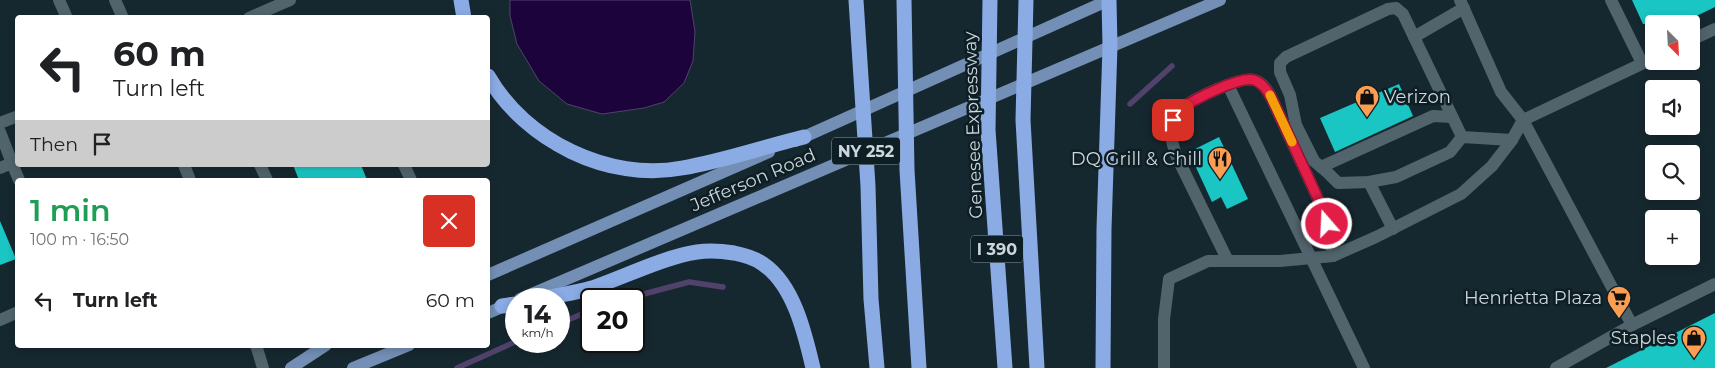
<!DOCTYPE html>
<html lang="en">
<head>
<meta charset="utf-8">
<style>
  :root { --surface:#fff; --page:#f6f6f6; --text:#202124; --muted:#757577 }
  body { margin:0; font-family:Montserrat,sans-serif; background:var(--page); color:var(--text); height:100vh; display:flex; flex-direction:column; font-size:19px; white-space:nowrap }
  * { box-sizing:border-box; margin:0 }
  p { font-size:16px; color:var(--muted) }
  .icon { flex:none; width:28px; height:28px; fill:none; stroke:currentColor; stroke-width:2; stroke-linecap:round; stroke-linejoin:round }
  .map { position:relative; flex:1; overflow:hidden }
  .sheet { position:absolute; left:15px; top:178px; width:475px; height:170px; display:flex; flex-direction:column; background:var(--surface); border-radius:5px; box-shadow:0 2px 8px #0003 }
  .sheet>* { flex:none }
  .top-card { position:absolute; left:15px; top:15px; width:475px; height:152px; border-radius:5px; box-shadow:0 2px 8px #0003; background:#fff; color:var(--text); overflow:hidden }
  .needle { width:32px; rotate:156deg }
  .buttons { position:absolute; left:1645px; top:15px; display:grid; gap:10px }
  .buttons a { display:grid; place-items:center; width:55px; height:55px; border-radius:5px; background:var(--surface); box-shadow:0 2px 8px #0003; font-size:25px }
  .speed { position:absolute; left:505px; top:288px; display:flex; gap:10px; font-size:25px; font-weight:700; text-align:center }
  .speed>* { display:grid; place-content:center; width:65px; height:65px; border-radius:50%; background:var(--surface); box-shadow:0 2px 8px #0003; line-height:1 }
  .speed small { font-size:12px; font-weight:400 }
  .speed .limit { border:2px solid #111; border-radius:8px; background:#fff; color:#111 }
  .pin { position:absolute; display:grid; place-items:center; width:42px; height:42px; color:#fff; margin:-21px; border-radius:10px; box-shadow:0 2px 8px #0006 }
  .me { position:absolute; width:55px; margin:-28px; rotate:341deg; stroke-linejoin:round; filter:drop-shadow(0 0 4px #0008) }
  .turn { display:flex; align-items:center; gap:18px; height:105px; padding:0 15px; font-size:22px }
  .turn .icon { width:65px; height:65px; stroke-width:2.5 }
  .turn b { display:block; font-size:35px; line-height:42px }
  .then { display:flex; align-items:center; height:48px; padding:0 15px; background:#0003; gap:10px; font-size:19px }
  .round { display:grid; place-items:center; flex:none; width:52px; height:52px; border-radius:5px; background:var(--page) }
  .overview { display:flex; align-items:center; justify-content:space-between; height:85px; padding:0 15px }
  h1 { font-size:30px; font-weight:600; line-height:38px; color:#1e9e55 }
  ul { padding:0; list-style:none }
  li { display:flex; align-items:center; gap:15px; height:75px; padding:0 15px }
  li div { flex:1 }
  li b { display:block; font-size:19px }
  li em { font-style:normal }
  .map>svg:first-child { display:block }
  .water { fill:#1c033c; stroke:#51426c }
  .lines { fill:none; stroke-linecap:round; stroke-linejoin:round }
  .stream { stroke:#51426c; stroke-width:5.5 }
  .building { fill:#19c6c4 }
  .minor { stroke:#51646c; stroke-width:12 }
  .major { stroke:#748fb5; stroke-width:12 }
  .highway { stroke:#8babe5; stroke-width:15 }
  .route-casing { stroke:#92132f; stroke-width:12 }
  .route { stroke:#e11d48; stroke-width:9 }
  .slow { stroke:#f59e0b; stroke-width:9 }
  .labels { text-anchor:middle; stroke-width:5; stroke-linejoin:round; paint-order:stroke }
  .shield { fill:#0d1e25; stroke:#939fa4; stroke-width:1 }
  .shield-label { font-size:16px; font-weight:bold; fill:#ccd6db }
  .poi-label { font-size:18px; fill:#ccd6db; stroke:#0d1e25; text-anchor:end }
  .street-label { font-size:18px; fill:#ccd6db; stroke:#0d1e25 }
</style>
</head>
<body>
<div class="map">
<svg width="1715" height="368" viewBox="0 0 1715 368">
  <rect width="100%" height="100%" fill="#16282f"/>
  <polygon class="water" points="510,0 690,0 695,32 693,61 684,83 664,102 644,108 602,114 567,104 539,81 517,44 510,16"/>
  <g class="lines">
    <g class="stream">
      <polyline points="1130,104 1172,66"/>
      <polyline points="625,299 689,282 723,287"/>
      <polyline points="559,324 591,310"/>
      <polyline points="457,368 517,341"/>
    </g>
  </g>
  <g class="building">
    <polygon points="1632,0 1715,0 1715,7 1680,24 1643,24"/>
    <polygon points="1399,84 1413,116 1335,152 1320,118"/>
    <polygon points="1219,137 1248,199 1227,209 1221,197 1212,202 1194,163 1201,160 1195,149"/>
    <polygon points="293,165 361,165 367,180 299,180"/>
    <polygon points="0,221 16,259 0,265"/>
    <polygon points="1715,313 1715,368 1606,368"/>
  </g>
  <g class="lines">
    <g class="minor">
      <polyline points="59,0 67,18"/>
      <polyline points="115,0 123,18"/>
      <polyline points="1460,0 1501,92 1523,120 1632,325"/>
      <polyline points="1611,0 1642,63"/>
      <polyline points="249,18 290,0"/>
      <polyline points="1414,37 1464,8"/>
      <polyline points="1691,40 1715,29"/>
      <polyline points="1228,85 1364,368"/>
      <polyline points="0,123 18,116"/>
      <polyline points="0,132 12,163"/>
      <polyline points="1462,137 1450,152 1396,177 1369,182 1338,183 1328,173 1314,161 1296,125 1290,95 1280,72 1280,63 1286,57 1388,9 1396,8 1403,14 1462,137 1512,140"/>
      <polyline points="184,165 190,180"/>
      <polyline points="260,165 267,180"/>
      <polyline points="404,165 411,180"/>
      <polyline points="1321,167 1433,116 1452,117"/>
      <polyline points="0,168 12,163 19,180"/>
      <polyline points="1369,182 1393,229"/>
      <path d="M1228,261L1176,155C1173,145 1168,132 1173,121C1175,117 1178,111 1182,108C1194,99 1240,76 1254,80C1263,82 1268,91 1272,99L1325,214L1333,256"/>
      <polyline points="0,320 18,312"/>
      <polyline points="256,345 263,368"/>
      <polyline points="1164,368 1164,319 1169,279 1208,261 1280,261 1333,256 1376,237 1461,194 1492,166 1512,140 1523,120 1654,58"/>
      <polyline points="1556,368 1632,325 1715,284"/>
    </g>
    <g class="major">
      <polyline points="795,141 1109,0"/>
      <polyline points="488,275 769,152"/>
      <polyline points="520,299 1220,0"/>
      <polyline points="488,313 511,303"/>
      <polyline points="291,368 326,345"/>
      <polyline points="353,368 409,345"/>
    </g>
    <g class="highway">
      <polyline points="461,0 464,18"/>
      <polyline points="856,0 868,186 871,299 877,368"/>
      <polyline points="904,0 907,170 919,368"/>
      <polyline points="990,0 988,130 1005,368"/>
      <polyline points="1026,0 1023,120 1037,368"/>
      <path d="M488,76C525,141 609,182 682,168C723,161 763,147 804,137"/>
      <path d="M540,299C557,295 576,293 592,288C624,277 664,257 697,252C710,250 722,251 734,253C744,255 755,258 763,264C794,285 805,334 813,368"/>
      <polyline points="502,306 516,304"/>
      <polyline points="1103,368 1104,229 1110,46 1109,0"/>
    </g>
  </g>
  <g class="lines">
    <defs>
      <path id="route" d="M1173,120C1176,116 1178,111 1182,108C1195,99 1240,76 1254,80C1263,83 1268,91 1272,99L1321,205L1327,224"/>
    </defs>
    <use href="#route" class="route-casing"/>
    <use href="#route" class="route"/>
    <polyline class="slow" points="1270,95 1292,142"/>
  </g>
  <defs>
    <symbol id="shop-pin" viewBox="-11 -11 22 30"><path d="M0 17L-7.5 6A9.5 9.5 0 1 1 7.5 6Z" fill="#fb9e52" stroke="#0d1e25"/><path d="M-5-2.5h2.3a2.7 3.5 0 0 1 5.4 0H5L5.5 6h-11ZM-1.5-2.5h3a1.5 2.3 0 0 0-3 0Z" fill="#111"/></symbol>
    <symbol id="restaurant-pin" viewBox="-11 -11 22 30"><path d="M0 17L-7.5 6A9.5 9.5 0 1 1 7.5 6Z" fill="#fb9e52" stroke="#0d1e25"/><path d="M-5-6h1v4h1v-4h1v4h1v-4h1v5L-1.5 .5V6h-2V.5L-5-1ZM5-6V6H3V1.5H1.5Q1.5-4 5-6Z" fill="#111"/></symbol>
    <symbol id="supermarket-pin" viewBox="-11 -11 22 30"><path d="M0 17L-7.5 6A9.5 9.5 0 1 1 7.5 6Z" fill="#fb9e52" stroke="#0d1e25"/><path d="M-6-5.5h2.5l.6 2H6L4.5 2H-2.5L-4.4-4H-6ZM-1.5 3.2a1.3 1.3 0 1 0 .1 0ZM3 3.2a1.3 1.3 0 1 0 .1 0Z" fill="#111"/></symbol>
  </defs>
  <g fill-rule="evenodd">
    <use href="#shop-pin" x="1353" y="83" width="28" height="38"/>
    <use href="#restaurant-pin" x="1206" y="145" width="28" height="38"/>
    <use href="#supermarket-pin" x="1605" y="284" width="28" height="38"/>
    <use href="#shop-pin" x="1680" y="324" width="28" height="38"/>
  </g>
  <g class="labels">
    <g class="shield">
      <rect x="832" y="137.5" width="68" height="27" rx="4"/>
      <rect x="971" y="235.5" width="52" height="27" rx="4"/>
    </g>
    <g class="shield-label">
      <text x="866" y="157">NY 252</text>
      <text x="997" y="255">I 390</text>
    </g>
    <g class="poi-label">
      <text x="1384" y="103" text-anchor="start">Verizon</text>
      <text x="1202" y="165">DQ Grill &amp; Chill</text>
      <text x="1602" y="304">Henrietta Plaza</text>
      <text x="1676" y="344">Staples</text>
    </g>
    <g class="street-label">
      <text transform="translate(973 125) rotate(-92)" y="6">Genesee Expressway</text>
      <text transform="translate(753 180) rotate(-23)" y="6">Jefferson Road</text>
    </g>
  </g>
</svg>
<div class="buttons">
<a><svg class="needle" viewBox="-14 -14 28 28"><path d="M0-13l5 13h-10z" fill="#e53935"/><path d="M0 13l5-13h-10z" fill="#757577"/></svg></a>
<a><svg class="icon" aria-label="sound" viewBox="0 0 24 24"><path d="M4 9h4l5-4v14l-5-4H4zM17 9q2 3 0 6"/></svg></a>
<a><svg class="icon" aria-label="search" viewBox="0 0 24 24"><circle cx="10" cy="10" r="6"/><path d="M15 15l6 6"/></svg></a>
<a>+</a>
</div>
<div class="speed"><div>14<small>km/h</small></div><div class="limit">20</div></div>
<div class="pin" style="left:1173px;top:120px;background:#d93025"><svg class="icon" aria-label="arrive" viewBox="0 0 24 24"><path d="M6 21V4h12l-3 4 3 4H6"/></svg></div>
<svg class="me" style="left:1327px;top:224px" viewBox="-20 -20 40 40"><circle r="17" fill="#e11d48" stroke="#fff" stroke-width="3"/><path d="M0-11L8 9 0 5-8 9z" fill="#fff"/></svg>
<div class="top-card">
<div class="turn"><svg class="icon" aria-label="left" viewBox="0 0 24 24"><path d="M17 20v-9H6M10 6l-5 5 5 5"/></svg><div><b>60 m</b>Turn left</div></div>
<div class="then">Then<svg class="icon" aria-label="arrive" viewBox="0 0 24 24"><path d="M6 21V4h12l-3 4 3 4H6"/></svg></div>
</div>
<section class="sheet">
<div class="overview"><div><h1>1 min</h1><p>100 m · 16:50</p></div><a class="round" style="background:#d93025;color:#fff"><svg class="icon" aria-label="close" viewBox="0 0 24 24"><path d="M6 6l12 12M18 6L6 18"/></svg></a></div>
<ul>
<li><svg class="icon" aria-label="left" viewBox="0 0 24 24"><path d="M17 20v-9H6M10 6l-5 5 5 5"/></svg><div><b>Turn left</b></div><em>60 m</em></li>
</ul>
</section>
</div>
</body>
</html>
